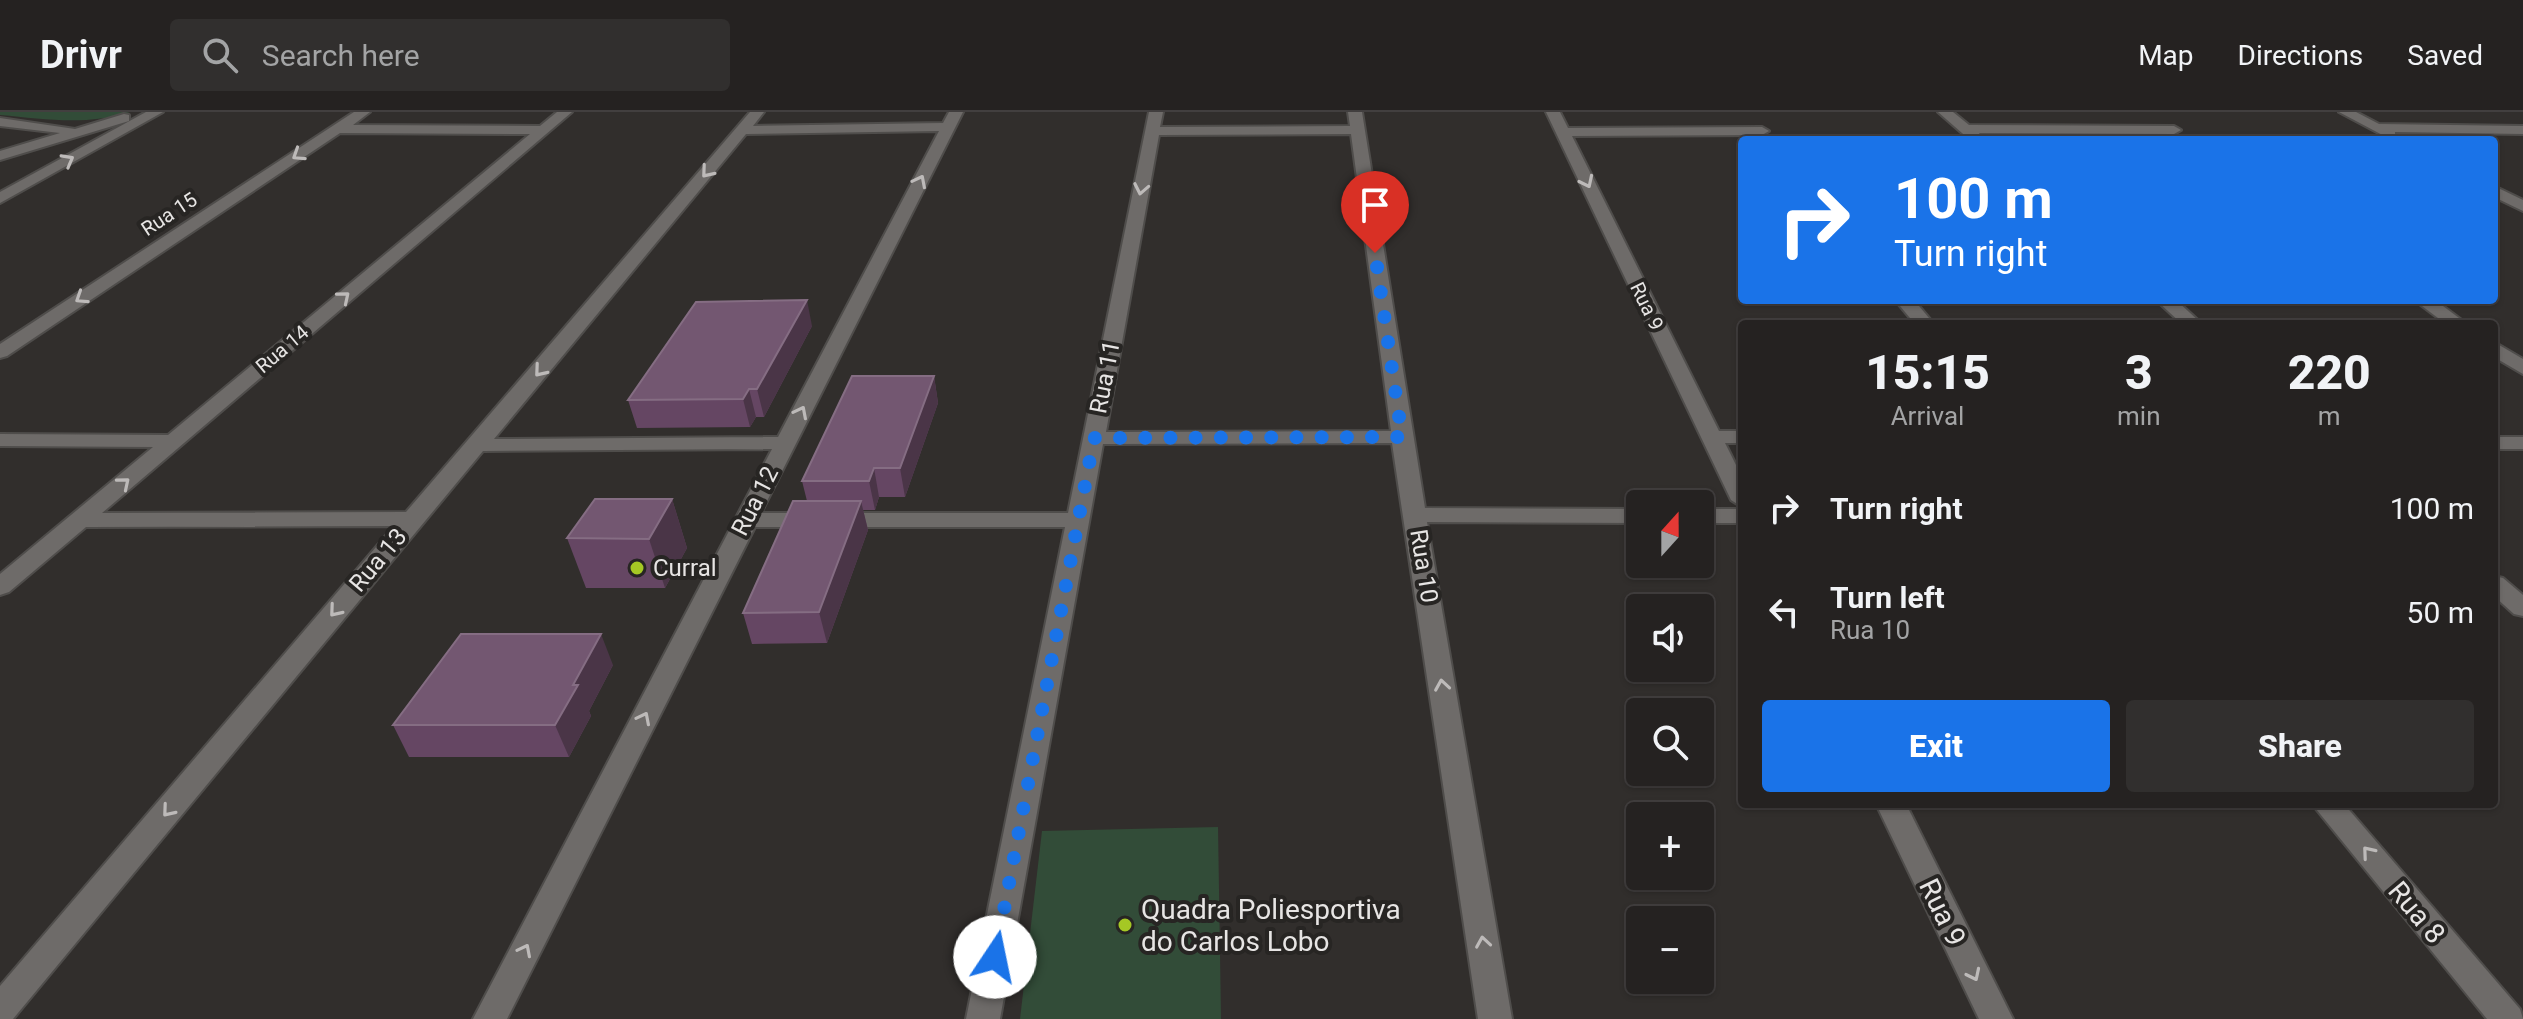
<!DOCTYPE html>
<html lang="en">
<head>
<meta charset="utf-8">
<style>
  :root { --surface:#252221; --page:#312f2e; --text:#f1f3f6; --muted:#a3a4a5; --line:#423f3f; --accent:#1a73e8 }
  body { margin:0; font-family:Roboto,sans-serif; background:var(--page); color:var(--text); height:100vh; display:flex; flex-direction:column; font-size:30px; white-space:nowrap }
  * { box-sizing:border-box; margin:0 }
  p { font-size:26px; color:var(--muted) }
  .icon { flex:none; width:44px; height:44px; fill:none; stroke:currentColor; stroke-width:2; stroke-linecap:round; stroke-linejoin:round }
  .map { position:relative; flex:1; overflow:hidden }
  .side { position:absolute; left:1738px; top:208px; width:760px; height:488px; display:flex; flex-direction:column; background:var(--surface); border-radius:8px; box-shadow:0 2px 6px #0004,0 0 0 2px var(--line) }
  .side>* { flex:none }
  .hud { position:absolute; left:1738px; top:24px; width:760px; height:168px; border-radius:8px; box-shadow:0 2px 6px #0004,0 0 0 2px var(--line); background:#1a73e8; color:#fff; overflow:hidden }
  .needle { width:52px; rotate:21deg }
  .controls { position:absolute; left:1626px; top:378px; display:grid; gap:16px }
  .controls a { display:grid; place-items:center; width:88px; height:88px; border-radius:8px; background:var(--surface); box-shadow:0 2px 6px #0004,0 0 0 2px var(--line); font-size:40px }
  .pin { position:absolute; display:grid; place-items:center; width:68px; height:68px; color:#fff; margin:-82px -34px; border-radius:50% 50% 50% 0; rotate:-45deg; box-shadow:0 0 8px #0007 }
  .pin .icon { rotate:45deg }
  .me { position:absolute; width:88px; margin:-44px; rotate:11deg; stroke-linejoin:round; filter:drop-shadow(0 0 6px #0008) }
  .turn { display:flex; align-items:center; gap:28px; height:168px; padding:0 24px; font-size:36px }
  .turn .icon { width:104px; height:104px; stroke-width:2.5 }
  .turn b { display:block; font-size:56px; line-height:68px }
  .eta { display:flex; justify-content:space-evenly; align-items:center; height:136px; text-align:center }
  .eta b { font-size:48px; font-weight:800; line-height:56px }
  .button { display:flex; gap:16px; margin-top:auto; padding:16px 24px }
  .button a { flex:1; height:92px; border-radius:8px; background:var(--accent); color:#fff; font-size:32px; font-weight:800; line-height:92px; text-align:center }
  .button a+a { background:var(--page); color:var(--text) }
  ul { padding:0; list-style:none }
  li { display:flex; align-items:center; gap:24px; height:104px; padding:0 24px }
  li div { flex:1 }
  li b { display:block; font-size:30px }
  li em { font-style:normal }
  header { display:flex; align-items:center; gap:48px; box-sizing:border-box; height:112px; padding:0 40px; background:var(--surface); border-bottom:2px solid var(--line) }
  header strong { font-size:38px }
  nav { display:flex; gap:44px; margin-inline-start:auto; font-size:28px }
  .search { width:560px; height:72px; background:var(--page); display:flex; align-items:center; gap:20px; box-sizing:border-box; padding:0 28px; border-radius:8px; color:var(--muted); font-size:30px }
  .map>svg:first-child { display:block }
  .green { fill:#324c38 }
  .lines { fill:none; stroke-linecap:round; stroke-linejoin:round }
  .minor-casing { stroke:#4f4d4b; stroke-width:4 }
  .minor { fill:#6e6b69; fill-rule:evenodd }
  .wall { fill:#654663 }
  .shaded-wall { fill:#4a3547 }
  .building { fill:#735771; stroke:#856d83; stroke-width:2 }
  .oneway { stroke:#bdbab9 }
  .route { stroke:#1a73e8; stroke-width:14; stroke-dasharray:0 25.2 }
  .poi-dot { fill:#a5c824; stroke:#272523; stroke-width:3 }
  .labels { text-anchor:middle; stroke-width:8; stroke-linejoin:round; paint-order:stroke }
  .far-street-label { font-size:20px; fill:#e7e5e4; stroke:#272523 }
  .street-label { font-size:24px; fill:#e7e5e4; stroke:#272523 }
  .poi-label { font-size:24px; fill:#e7e5e4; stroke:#272523; text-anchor:start }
  .near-poi-label { font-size:28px; fill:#e7e5e4; stroke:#272523; text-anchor:start }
  .near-street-label { font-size:28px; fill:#e7e5e4; stroke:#272523 }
</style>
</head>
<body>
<header>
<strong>Drivr</strong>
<div class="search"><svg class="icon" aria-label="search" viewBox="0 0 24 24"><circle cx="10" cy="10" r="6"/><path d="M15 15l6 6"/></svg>Search here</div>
<nav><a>Map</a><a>Directions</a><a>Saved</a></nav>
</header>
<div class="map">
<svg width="2523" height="907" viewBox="0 0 2523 907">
  <rect width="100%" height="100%" fill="#312e2c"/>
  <g class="green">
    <path d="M0,0H130C86,14 45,7 0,3Z"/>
    <polygon points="1218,715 1221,907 1020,907 1042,719"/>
  </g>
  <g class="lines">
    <defs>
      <g id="minor">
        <polygon points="146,0 163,0 0,91 0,80"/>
        <path d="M354,0H370L353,13L540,14L557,0H572L102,401L406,400L750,0H764L753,14L943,11L949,0H963L761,401H1068L1149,0H1163L1160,15L1350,14L1348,0H1362L1425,396L1640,397V411L1427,410L1512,907H1478L1392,331L1103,332L1000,907H966L1065,415H755L507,907H473L772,337L483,339L13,907H0V874L394,414L86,415L9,480L0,483V462L153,335L0,334V322L168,323L530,22L340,21L7,244L0,246V232ZM939,19L778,325L494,327L746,22ZM1351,22L1391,319L1106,320L1159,23Z"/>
        <polygon points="1546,0 1560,0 1568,16 1762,15 1769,19 1762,23 1572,24 1719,319 1742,319 1742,331 1725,331 1742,365 1742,395 1731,388"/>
        <polygon points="1938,0 1953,0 1969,13 2174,14 2181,18 2174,22 1979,21 1983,28 1970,28"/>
        <polygon points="2339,0 2356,0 2379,12 2523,14 2523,22 2395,20 2395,26 2390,27"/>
        <polygon points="124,2 129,3 129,9 0,48 0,39 60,21 0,14 0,6 75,17"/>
        <polygon points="2494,74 2523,88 2523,99 2494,85"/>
        <polygon points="1895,188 1914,188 1934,212 1915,212"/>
        <polygon points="2156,188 2176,188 2202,212 2182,212"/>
        <polygon points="2414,188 2435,188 2467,212 2446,212"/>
        <polygon points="2494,230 2523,247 2523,262 2494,245"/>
        <rect x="2494" y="325" width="29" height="12"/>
        <rect x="1700" y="397" width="42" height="14"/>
        <polygon points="2494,464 2503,466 2523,483 2523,504 2514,502 2494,484"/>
        <polygon points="1876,692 1906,692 2013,907 1979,907"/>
        <polygon points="2312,692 2344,692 2520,897 2523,907 2487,907"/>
      </g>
    </defs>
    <use href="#minor" class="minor-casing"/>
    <use href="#minor" class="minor"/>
  </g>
  <g class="wall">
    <polygon points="812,214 764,305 756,305 750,315 637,316 628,288"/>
    <polygon points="934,264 938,291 905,385 879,385 875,398 863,398 868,418 827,531 752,532 743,501 807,389 802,369"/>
    <polygon points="672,387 687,436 665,476 586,476 567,426"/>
    <polygon points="613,553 589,599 591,604 569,645 409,645 393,613"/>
  </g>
  <g class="shaded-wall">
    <polygon points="807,188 812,214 764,305 757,277"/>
    <polygon points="934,264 938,291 905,385 900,356"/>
    <polygon points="749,277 756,305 750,315 743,287"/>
    <polygon points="874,356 879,385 875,398 869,369"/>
    <polygon points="672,387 687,436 665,476 649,427"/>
    <polygon points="861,389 868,418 827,531 819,500"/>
    <polygon points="601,522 613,553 589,599 591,604 569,645 555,613 573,573"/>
  </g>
  <g class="building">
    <polygon points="807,188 757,277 749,277 743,287 628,288 696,190"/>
    <polygon points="852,264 934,264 900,356 874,356 869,369 802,369"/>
    <polygon points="595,387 672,387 649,427 567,426"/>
    <polygon points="793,389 861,389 819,500 743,501"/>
    <polygon points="461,522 601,522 573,573 578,573 555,613 393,613"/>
  </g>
  <defs><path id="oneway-chevron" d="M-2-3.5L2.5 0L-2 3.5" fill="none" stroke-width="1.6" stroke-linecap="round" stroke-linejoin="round" transform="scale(2)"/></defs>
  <g class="oneway">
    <use href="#oneway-chevron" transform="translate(298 43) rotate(147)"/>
    <use href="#oneway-chevron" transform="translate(68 48) rotate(-29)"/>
    <use href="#oneway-chevron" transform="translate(707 60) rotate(130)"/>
    <use href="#oneway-chevron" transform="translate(920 69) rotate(-63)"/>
    <use href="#oneway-chevron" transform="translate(1587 70) rotate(64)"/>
    <use href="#oneway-chevron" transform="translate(1141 77) rotate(101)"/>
    <use href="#oneway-chevron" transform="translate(344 185) rotate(-40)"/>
    <use href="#oneway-chevron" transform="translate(81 186) rotate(147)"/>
    <use href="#oneway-chevron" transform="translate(540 259) rotate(130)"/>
    <use href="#oneway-chevron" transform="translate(801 300) rotate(-63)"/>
    <use href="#oneway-chevron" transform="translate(124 371) rotate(-40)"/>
    <use href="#oneway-chevron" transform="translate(335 499) rotate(130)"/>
    <use href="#oneway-chevron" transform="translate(1442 573) rotate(-99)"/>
    <use href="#oneway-chevron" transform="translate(644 606) rotate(-63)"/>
    <use href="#oneway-chevron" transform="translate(168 699) rotate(130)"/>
    <use href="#oneway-chevron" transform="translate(2368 740) rotate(-130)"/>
    <use href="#oneway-chevron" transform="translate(1483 830) rotate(-99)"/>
    <use href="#oneway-chevron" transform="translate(525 838) rotate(-63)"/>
    <use href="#oneway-chevron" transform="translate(1974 863) rotate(64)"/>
  </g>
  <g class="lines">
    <polyline class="route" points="995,845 1094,326 1402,325 1375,141"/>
  </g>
  <g class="poi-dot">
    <circle cx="637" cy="456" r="8"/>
    <circle cx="1125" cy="813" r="8"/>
  </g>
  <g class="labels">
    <g class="far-street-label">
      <text transform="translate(169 102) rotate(-33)" y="7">Rua 15</text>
      <text transform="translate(1647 194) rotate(64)" y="7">Rua 9</text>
      <text transform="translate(282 237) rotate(-40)" y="7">Rua 14</text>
    </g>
    <g class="street-label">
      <text transform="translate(1105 265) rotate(-79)" y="8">Rua 11</text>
      <text transform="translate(755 389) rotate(-63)" y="8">Rua 12</text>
      <text transform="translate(378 448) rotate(-50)" y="8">Rua 13</text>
      <text transform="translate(1424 454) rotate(81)" y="8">Rua 10</text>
    </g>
    <g class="poi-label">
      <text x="653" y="464">Curral</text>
    </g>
    <g class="near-poi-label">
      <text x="1141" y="807">Quadra Poliesportiva<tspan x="1141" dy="32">do Carlos Lobo</tspan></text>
    </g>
    <g class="near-street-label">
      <text transform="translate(1943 800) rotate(64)" y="10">Rua 9</text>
      <text transform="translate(2417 800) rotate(50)" y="10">Rua 8</text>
    </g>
  </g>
</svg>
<div class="controls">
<a><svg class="needle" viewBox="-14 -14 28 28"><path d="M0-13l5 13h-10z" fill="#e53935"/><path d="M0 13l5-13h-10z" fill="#a3a4a5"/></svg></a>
<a><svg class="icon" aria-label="sound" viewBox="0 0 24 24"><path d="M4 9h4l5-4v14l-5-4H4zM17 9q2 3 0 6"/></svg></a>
<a><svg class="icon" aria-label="search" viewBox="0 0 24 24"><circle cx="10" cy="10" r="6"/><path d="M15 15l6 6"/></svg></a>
<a>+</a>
<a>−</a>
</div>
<div class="pin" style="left:1375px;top:141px;background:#d93025"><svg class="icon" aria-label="arrive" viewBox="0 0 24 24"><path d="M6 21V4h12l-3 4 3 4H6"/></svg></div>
<svg class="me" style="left:995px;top:845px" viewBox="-20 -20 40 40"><circle r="19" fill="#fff"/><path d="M0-13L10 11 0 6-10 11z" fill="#1a73e8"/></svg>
<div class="hud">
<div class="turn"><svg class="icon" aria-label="right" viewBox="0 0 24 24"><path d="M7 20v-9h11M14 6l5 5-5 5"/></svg><div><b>100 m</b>Turn right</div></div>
</div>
<section class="side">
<div class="eta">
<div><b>15:15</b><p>Arrival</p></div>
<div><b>3</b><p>min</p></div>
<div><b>220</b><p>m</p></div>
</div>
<ul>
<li><svg class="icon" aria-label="right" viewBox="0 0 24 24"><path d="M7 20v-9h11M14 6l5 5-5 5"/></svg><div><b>Turn right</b></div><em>100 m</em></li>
<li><svg class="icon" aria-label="left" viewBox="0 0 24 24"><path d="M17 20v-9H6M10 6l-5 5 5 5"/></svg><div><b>Turn left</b><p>Rua 10</p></div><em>50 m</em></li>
</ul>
<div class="button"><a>Exit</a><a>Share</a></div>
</section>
</div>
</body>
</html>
